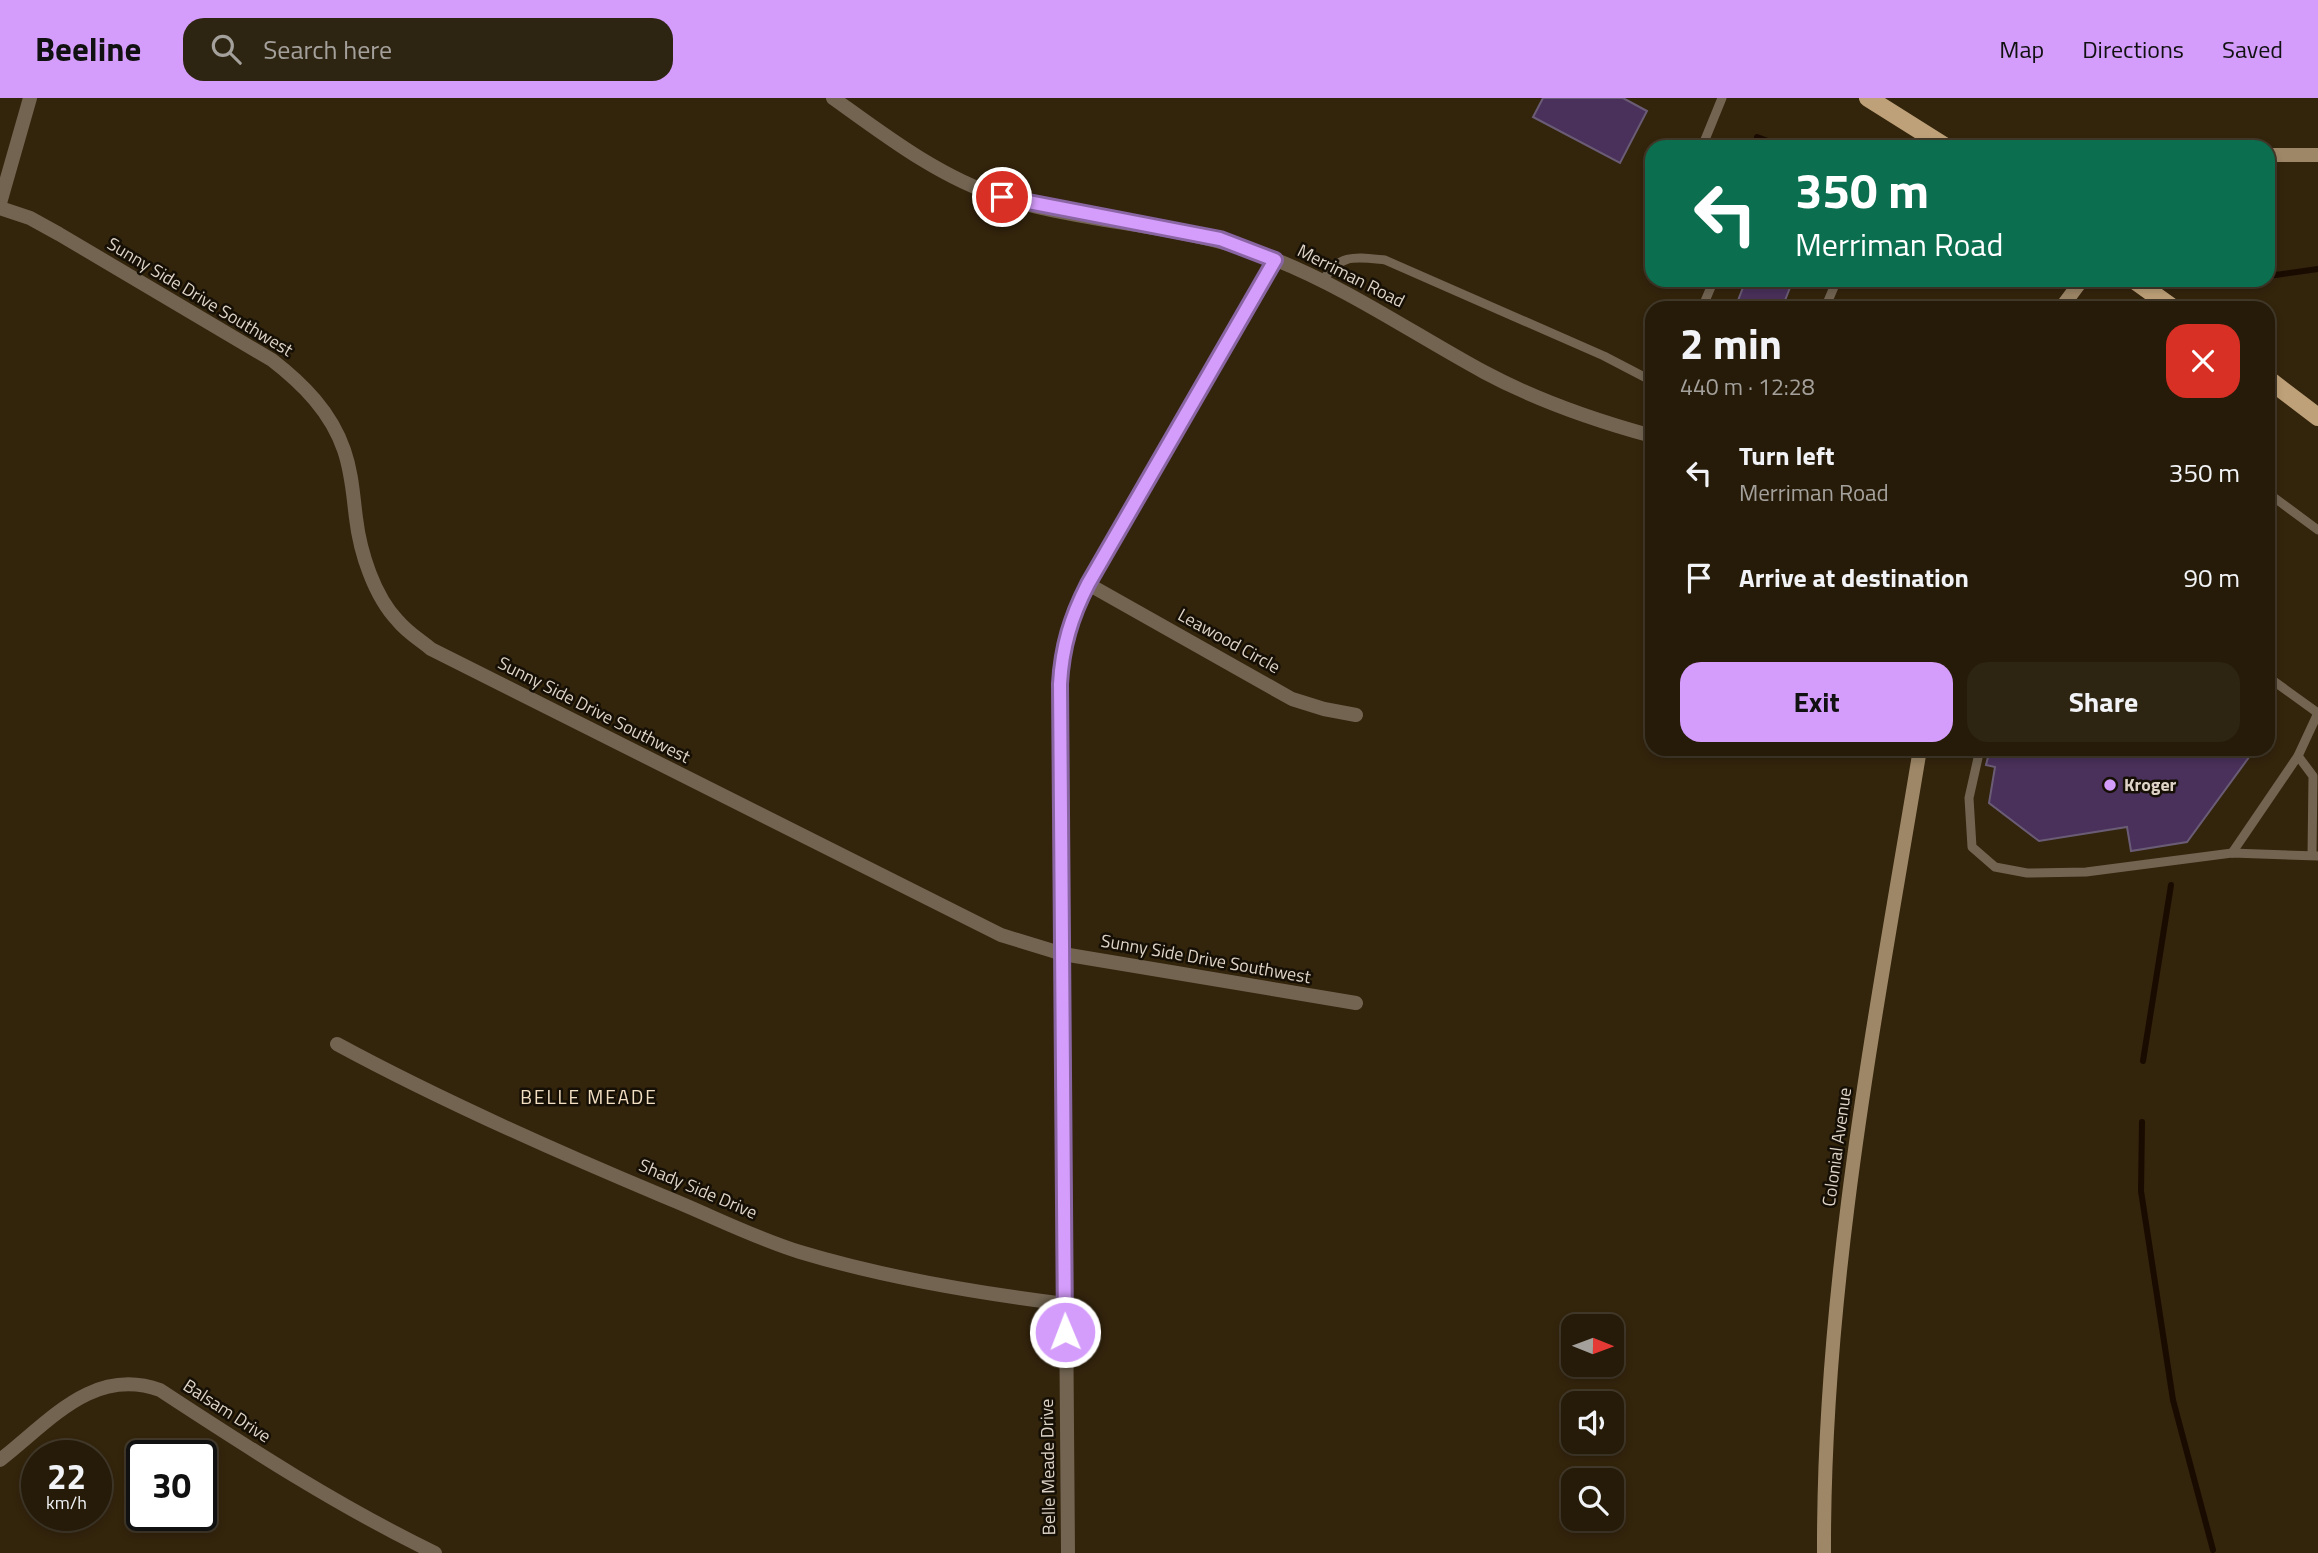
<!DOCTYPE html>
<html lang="en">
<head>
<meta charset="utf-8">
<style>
  :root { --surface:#261b09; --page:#2e2412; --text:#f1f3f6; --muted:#a4a19c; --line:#42392a; --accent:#d49cfb }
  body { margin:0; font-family:"Titillium Web",sans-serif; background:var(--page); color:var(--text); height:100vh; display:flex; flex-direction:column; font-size:26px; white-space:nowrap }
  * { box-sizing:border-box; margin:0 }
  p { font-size:23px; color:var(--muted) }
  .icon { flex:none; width:38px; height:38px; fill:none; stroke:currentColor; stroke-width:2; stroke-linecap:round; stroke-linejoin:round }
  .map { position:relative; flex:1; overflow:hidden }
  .side { position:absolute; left:1645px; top:203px; width:630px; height:455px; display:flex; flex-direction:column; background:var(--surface); border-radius:21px; box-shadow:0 4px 10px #0003,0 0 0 2px var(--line) }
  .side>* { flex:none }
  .top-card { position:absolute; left:1645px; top:42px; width:630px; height:147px; border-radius:21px; box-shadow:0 4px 10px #0003,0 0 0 2px var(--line); background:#0b6e4f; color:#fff; overflow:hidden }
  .needle { width:46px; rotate:91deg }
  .tools { position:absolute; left:1561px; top:1216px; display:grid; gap:14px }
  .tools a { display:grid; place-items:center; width:63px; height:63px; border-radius:14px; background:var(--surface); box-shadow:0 4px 10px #0003,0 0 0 2px var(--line); font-size:35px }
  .speed { position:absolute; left:21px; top:1342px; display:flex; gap:14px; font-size:35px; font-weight:700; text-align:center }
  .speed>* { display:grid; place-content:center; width:91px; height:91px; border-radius:50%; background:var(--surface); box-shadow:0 4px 10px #0003,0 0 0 2px var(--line); line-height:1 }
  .speed small { font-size:18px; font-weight:400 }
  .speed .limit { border:4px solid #111; border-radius:10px; background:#fff; color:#111 }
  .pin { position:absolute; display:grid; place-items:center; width:60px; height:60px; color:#fff; margin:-30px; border:4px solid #fff; border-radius:50%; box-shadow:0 2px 7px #0007 }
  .me { position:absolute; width:77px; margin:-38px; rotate:359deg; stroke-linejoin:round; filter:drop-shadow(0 0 5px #0008) }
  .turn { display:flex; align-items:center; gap:24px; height:147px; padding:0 35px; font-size:32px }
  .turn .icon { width:91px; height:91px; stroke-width:2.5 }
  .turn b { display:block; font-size:49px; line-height:60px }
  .round { display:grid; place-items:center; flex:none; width:74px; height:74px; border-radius:21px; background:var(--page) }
  .overview { display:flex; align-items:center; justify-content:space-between; height:119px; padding:0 35px }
  h1 { font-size:42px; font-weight:700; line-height:52px }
  .action { display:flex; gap:14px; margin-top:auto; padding:14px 35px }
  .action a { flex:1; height:80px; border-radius:21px; background:var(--accent); color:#111; font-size:28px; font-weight:700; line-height:80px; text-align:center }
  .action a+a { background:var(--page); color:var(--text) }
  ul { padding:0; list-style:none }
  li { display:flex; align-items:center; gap:21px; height:105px; padding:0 35px }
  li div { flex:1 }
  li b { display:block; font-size:26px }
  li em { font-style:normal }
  header { display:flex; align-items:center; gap:42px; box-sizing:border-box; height:98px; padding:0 35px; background:var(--accent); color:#111 }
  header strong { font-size:33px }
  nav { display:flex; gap:38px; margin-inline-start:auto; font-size:24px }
  .search { width:490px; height:63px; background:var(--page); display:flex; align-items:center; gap:18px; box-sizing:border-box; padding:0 24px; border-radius:21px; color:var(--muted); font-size:26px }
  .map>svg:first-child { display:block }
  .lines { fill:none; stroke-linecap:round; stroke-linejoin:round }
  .stream { stroke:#1a0b00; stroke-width:6 }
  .building { fill:#4a315b; stroke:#6b5c76; stroke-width:2 }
  .lane { stroke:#726451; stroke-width:9 }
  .street { stroke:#726451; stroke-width:14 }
  .secondary { stroke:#9d8767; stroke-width:14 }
  .primary { stroke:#bea178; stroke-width:18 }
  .route-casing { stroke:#8a65a3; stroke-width:18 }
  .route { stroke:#d49cfb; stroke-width:12 }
  .poi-dot { fill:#d49cfb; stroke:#150f05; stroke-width:2.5 }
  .labels { text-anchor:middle; stroke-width:5; stroke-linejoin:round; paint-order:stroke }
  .street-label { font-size:18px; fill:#ded3c6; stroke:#150f05 }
  .poi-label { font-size:18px; font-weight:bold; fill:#ded3c6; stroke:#150f05; text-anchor:start }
  .neighbourhood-label { font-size:19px; letter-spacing:2px; fill:#f3dfc2; stroke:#150f05 }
</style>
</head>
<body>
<header>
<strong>Beeline</strong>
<div class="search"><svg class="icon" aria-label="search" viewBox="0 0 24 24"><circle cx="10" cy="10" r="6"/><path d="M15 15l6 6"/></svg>Search here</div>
<nav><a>Map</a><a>Directions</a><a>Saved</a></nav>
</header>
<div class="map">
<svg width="2318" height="1455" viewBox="0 0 2318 1455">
  <rect width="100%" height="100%" fill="#33240c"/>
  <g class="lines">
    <g class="stream">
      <polyline points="1757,39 1784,49"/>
      <polyline points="2268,178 2318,171"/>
      <polyline points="2143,963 2171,787"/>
      <polyline points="2142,1024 2141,1093 2173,1302 2213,1452"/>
    </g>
  </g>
  <g class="building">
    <polygon points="1543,0 1623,0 1647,13 1620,65 1533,19"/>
    <polygon points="1746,182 1793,182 1782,210 1735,210"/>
    <polygon points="1990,651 2255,651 2187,744 2131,753 2127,729 2039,743 1989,705 1995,669 1986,667"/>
  </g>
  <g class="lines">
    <g class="lane">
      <polyline points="1702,49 1722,0"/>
      <path d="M1323,183C1339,155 1356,159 1385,162L1604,258L1652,283"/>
      <polyline points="1702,210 1714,182"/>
      <polyline points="1825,210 1837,182"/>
      <polyline points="2268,395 2318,432"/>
      <polyline points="2268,579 2318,615"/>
      <polyline points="1980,651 1969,700 1972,749 1995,769 2027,775 2086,774 2232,755 2318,758"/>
      <polyline points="2298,658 2313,678 2312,757"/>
      <polyline points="2232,755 2298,658 2318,615"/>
    </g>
    <g class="street">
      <path d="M833,0C886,38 939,79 1001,99C1091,127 1186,126 1274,161C1349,191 1414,236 1484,274C1538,303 1593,322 1652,338"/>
      <polyline points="0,105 30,0"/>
      <path d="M0,110L30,120L59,136L272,262C303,286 331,314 344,352C352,375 353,397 356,420C360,454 374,498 398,523C407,534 420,542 431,551L1001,837L1063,856L1356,905"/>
      <polyline points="1088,486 1292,601 1324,611 1356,617"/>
      <path d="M337,946C442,1003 553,1052 663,1098C708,1116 754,1140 800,1154C886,1180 977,1195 1065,1206"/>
      <path d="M0,1362C49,1324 93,1268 160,1292C250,1351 338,1408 435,1455"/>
      <polyline points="1068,1455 1061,567 1074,513 1088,486 1275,161"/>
    </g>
    <g class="secondary">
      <polyline points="2268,57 2318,57"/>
      <polyline points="2061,210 2082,182"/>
      <path d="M1824,1455C1823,1184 1876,917 1920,651"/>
    </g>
    <g class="primary">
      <polyline points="1868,0 1946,49"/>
      <polyline points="2134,182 2173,210"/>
      <polyline points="2268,281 2318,319"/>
    </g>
  </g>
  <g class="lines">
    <defs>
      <path id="route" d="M1002,99L1220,141L1275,162L1088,486C1071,519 1062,549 1060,586L1065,1234"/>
    </defs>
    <use href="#route" class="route-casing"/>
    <use href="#route" class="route"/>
  </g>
  <circle class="poi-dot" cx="2110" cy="687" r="7"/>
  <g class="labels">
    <g class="street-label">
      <text transform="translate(1351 178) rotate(27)" y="6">Merriman Road</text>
      <text transform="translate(200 199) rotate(31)" y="6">Sunny Side Drive Southwest</text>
      <text transform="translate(1229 543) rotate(29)" y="6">Leawood Circle</text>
      <text transform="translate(594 612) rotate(27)" y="6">Sunny Side Drive Southwest</text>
      <text transform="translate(1206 861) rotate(10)" y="6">Sunny Side Drive Southwest</text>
      <text transform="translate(1837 1049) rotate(-82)" y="6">Colonial Avenue</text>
      <text transform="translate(698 1091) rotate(23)" y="6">Shady Side Drive</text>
      <text transform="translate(227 1313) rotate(33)" y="6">Balsam Drive</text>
      <text transform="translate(1048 1369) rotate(-91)" y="6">Belle Meade Drive</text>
    </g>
    <g class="poi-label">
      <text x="2124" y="693">Kroger</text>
    </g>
    <g class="neighbourhood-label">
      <text x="589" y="1006">BELLE MEADE</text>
    </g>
  </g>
</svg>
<div class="tools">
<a><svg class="needle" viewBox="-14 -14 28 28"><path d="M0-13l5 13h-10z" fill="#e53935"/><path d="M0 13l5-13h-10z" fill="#a4a19c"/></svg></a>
<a><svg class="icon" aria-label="sound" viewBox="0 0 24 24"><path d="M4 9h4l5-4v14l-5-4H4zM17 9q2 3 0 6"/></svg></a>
<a><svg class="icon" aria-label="search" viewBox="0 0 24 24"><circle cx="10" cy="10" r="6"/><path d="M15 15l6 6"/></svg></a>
</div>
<div class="speed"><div>22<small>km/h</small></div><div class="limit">30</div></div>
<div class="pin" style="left:1002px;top:99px;background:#d93025"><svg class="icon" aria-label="arrive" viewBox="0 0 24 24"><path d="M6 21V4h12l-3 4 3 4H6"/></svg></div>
<svg class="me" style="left:1065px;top:1234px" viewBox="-20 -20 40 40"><circle r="17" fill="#d49cfb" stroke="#fff" stroke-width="3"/><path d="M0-11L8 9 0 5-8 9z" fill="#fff"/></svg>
<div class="top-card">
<div class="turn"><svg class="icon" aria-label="left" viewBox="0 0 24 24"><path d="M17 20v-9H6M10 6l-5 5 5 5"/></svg><div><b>350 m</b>Merriman Road</div></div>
</div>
<section class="side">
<div class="overview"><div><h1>2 min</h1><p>440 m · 12:28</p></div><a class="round" style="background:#d93025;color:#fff"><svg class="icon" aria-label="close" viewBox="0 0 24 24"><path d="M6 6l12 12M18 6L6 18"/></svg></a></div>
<ul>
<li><svg class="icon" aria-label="left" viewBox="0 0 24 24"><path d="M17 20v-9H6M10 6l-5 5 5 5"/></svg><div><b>Turn left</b><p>Merriman Road</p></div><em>350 m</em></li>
<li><svg class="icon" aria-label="arrive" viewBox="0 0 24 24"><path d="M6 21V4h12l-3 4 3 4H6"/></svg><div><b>Arrive at destination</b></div><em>90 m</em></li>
</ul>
<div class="action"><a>Exit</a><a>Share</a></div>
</section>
</div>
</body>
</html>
